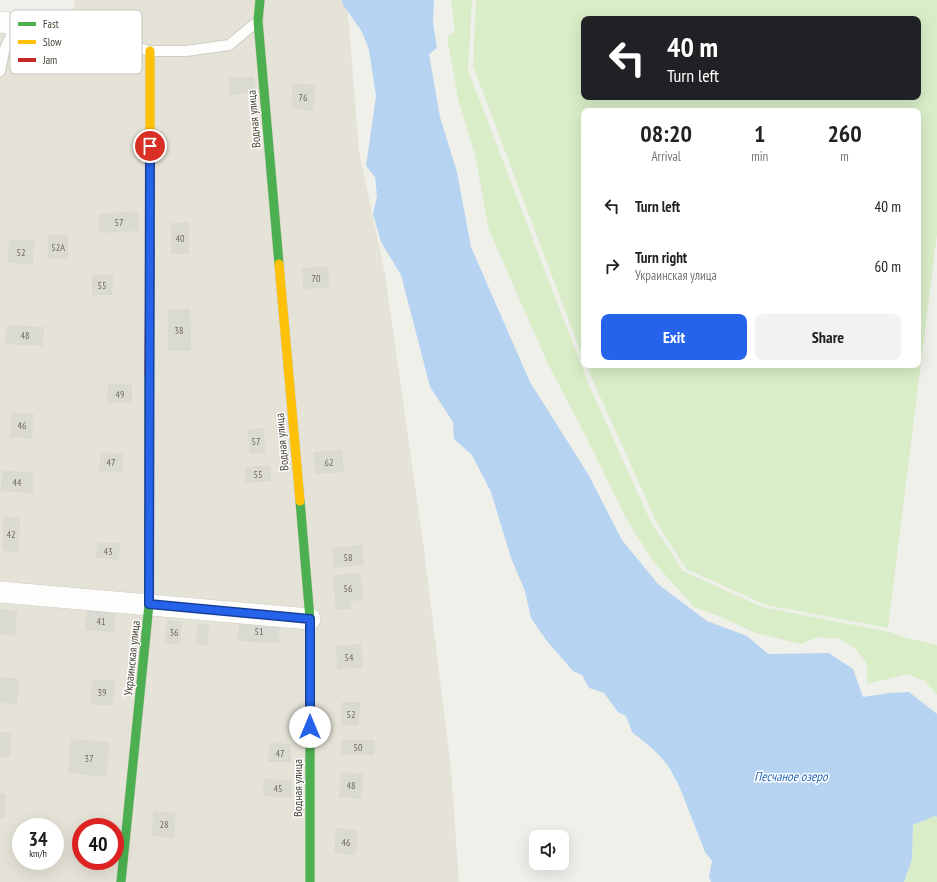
<!DOCTYPE html>
<html lang="en">
<head>
<meta charset="utf-8">
<style>
  :root { --surface:#fff; --page:#f2f2f2; --text:#222; --muted:#767676; --accent:#2563eb }
  body { margin:0; font-family:"PT Sans Narrow",sans-serif; background:var(--page); color:var(--text); height:100vh; display:flex; flex-direction:column; font-size:15px; white-space:nowrap }
  * { box-sizing:border-box; margin:0 }
  p { font-size:13px; color:var(--muted) }
  .icon { flex:none; width:22px; height:22px; fill:none; stroke:currentColor; stroke-width:2; stroke-linecap:round; stroke-linejoin:round }
  .map { position:relative; flex:1; overflow:hidden }
  .side { position:absolute; left:581px; top:108px; width:340px; height:260px; display:flex; flex-direction:column; background:var(--surface); border-radius:8px; box-shadow:0 4px 16px #0002 }
  .side>* { flex:none }
  .top-card { position:absolute; left:581px; top:16px; width:340px; height:84px; border-radius:8px; box-shadow:0 4px 16px #0002; background:#202124; color:#fff; overflow:hidden }
  .controls { position:absolute; left:529px; top:830px; display:grid; gap:8px }
  .controls a { display:grid; place-items:center; width:40px; height:40px; border-radius:8px; background:var(--surface); box-shadow:0 4px 16px #0002; font-size:20px }
  .speed { position:absolute; left:12px; top:818px; display:flex; gap:8px; font-size:20px; font-weight:700; text-align:center }
  .speed>* { display:grid; place-content:center; width:52px; height:52px; border-radius:50%; background:var(--surface); box-shadow:0 4px 16px #0002; line-height:1 }
  .speed small { font-size:10px; font-weight:400 }
  .speed .limit { border:6px solid #d22; background:#fff; color:#111 }
  .pin { position:absolute; display:grid; place-items:center; width:34px; height:34px; color:#fff; margin:-17px; border:2px solid #fff; border-radius:50%; box-shadow:0 1px 4px #0007 }
  .me { position:absolute; width:44px; margin:-22px; rotate:0deg; stroke-linejoin:round; filter:drop-shadow(0 0 3px #0008) }
  .turn { display:flex; align-items:center; gap:14px; height:84px; padding:0 20px; font-size:18px }
  .turn .icon { width:52px; height:52px; stroke-width:2.5 }
  .turn b { display:block; font-size:28px; line-height:34px }
  .eta { display:flex; justify-content:space-evenly; align-items:center; height:68px; text-align:center }
  .eta b { font-size:24px; font-weight:600; line-height:28px }
  .button { display:flex; gap:8px; margin-top:auto; padding:8px 20px }
  .button a { flex:1; height:46px; border-radius:8px; background:var(--accent); color:#fff; font-size:16px; font-weight:600; line-height:46px; text-align:center }
  .button a+a { background:var(--page); color:var(--text) }
  ul { padding:0; list-style:none }
  li { display:flex; align-items:center; gap:12px; height:60px; padding:0 20px }
  li div { flex:1 }
  li b { display:block; font-size:15px }
  li em { font-style:normal }
  .map>svg:first-child { display:block }
  .residential { fill:#e5e3d7; fill-rule:evenodd }
  .green { fill:#d9edc8; fill-rule:evenodd }
  .water { fill:#b7d3f2 }
  .building { fill:#dad9d2 }
  .lines { fill:none; stroke-linecap:round; stroke-linejoin:round }
  .lane-casing { stroke:#cdccc6; stroke-width:12 }
  .street-casing { stroke:#cdccc6; stroke-width:22 }
  .fast-casing { stroke:#d1cec0; stroke-width:10 }
  .slow-casing { stroke:#d1cec0; stroke-width:10 }
  .jam-casing { stroke:#d1cec0; stroke-width:10 }
  .lane { stroke:#fdfdfc; stroke-width:10 }
  .street { stroke:#fdfdfc; stroke-width:21 }
  .fast { stroke:#4caf50; stroke-width:9 }
  .slow { stroke:#ffc107; stroke-width:9 }
  .jam { stroke:#c62828; stroke-width:9 }
  .route-casing { stroke:#184099; stroke-width:10 }
  .route { stroke:#2563eb; stroke-width:7 }
  .labels { text-anchor:middle; stroke-width:3; stroke-linejoin:round; paint-order:stroke }
  .number-label { font-size:10px; fill:#6d695d }
  .street-label { font-size:12px; fill:#484335; stroke:#fff }
  .water-label { font-size:13px; font-style:italic; fill:#2668bb; stroke:#fff }
  .key { fill:#fff; stroke:#c8c7c2; stroke-width:1 }
  .key-label { font-size:11px; fill:#484335 }
</style>
</head>
<body>
<div class="map">
<svg width="937" height="882" viewBox="0 0 937 882">
  <rect width="100%" height="100%" fill="#f0f0ea"/>
  <path class="residential" d="M75,0H347L359,151L385,274L424,549L451,769L459,882H0V11L71,22ZM21,827H55V861H21ZM81,827H115V861H81Z"/>
  <g class="green">
    <polygon points="451,0 472,0 468,70 588,383 649,518 683,571 762,607 890,632 903,637 937,645 937,695 925,681 907,674 867,684 867,664 857,650 840,639 818,637 801,644 756,633 719,616 694,607 653,561 627,520 586,437 548,364 489,230 475,155 458,99 447,37 455,31"/>
    <path d="M476,0H937V234L888,628L766,605L686,569L657,523L586,365H918V111H584V361L473,66ZM584,19H918V97H584Z"/>
    <polygon points="935,816 937,817 937,882 904,882 912,859 913,825"/>
  </g>
  <polygon class="water" points="343,0 434,0 433,23 437,48 429,54 440,117 457,172 471,247 530,382 588,474 622,540 658,584 707,621 747,636 768,654 829,653 853,669 863,697 890,693 909,692 937,714 937,817 935,816 913,825 912,859 904,882 711,882 709,876 712,861 705,852 680,788 669,767 661,757 647,744 632,732 626,716 618,712 604,693 589,688 582,675 573,671 546,640 531,618 525,591 511,558 491,492 472,455 454,439 453,422 430,387 401,275 381,242 373,214 377,196 375,177 366,166 376,96 369,50 362,32 342,3"/>
  <g class="building">
    <polygon points="254,77 255,93 229,95 229,78"/>
    <polygon points="293,83 315,85 313,111 291,108"/>
    <polygon points="138,211 139,231 100,233 98,214"/>
    <polygon points="189,222 189,254 171,254 171,223"/>
    <rect x="48" y="235" width="20" height="24"/>
    <polygon points="9,240 34,240 33,264 8,263"/>
    <polygon points="328,266 330,287 303,289 302,268"/>
    <polygon points="92,275 113,275 112,295 92,295"/>
    <polygon points="168,309 190,309 191,351 168,351"/>
    <polygon points="7,325 44,327 43,346 5,344"/>
    <polygon points="108,384 132,385 132,403 107,403"/>
    <polygon points="12,412 34,414 32,439 10,437"/>
    <polygon points="264,428 265,453 249,453 248,429"/>
    <polygon points="342,450 344,472 315,474 313,452"/>
    <polygon points="101,452 123,454 122,472 99,471"/>
    <polygon points="270,465 271,481 246,483 245,467"/>
    <polygon points="2,470 34,473 33,493 1,491"/>
    <polygon points="3,517 20,517 19,552 2,551"/>
    <polygon points="97,542 120,543 119,560 96,558"/>
    <polygon points="362,545 364,565 334,568 332,548"/>
    <polygon points="361,573 363,600 351,601 351,609 336,610 333,575"/>
    <polygon points="0,609 17,611 15,636 0,634"/>
    <polygon points="87,610 116,613 114,632 85,630"/>
    <polygon points="239,619 280,621 279,643 238,641"/>
    <polygon points="167,620 182,622 180,645 165,643"/>
    <polygon points="197,624 209,625 208,645 196,644"/>
    <polygon points="361,644 363,668 337,669 336,646"/>
    <polygon points="0,677 19,679 17,704 0,703"/>
    <polygon points="92,679 115,681 113,706 90,704"/>
    <polygon points="342,702 360,702 359,725 342,725"/>
    <polygon points="0,732 12,733 10,758 0,757"/>
    <polygon points="71,739 110,742 106,777 68,773"/>
    <polygon points="342,740 375,740 374,755 341,755"/>
    <polygon points="269,743 291,744 291,762 268,762"/>
    <polygon points="341,772 363,774 361,799 339,797"/>
    <polygon points="264,779 292,780 292,798 263,796"/>
    <polygon points="0,793 6,793 5,818 0,818"/>
    <polygon points="153,811 176,813 174,838 152,836"/>
    <polygon points="336,828 358,830 356,855 334,853"/>
  </g>
  <g class="lines">
    <defs>
      <polyline id="lane" points="0,71 4,51 16,24 43,23 150,51 186,51 229,45 258,21"/>
      <g id="street">
        <polyline points="0,22 16,24"/>
        <polyline points="0,592 310,619"/>
      </g>
      <g id="fast">
        <polyline points="260,0 258,21 279,264"/>
        <polyline points="300,501 310,619 310,882"/>
        <polyline points="121,882 149,604 149,373"/>
      </g>
      <g id="slow">
        <polyline points="150,246 150,51"/>
        <polyline points="279,264 300,501"/>
      </g>
      <polyline id="jam" points="149,373 150,246"/>
    </defs>
    <use href="#lane" class="lane-casing"/>
    <use href="#street" class="street-casing"/>
    <use href="#fast" class="fast-casing"/>
    <use href="#slow" class="slow-casing"/>
    <use href="#jam" class="jam-casing"/>
    <use href="#lane" class="lane"/>
    <use href="#street" class="street"/>
    <use href="#fast" class="fast"/>
    <use href="#slow" class="slow"/>
    <use href="#jam" class="jam"/>
  </g>
  <g class="lines">
    <defs>
      <polyline id="route" points="150,146 149,604 310,619 310,727"/>
    </defs>
    <use href="#route" class="route-casing"/>
    <use href="#route" class="route"/>
  </g>
  <g class="labels">
    <g class="number-label">
      <text x="303" y="101">76</text>
      <text x="119" y="226">57</text>
      <text x="180" y="242">40</text>
      <text x="58" y="251">52А</text>
      <text x="21" y="256">52</text>
      <text x="316" y="282">70</text>
      <text x="102" y="289">55</text>
      <text x="179" y="334">38</text>
      <text x="25" y="339">48</text>
      <text x="120" y="398">49</text>
      <text x="22" y="429">46</text>
      <text x="256" y="445">57</text>
      <text x="111" y="466">47</text>
      <text x="329" y="466">62</text>
      <text x="258" y="478">55</text>
      <text x="17" y="486">44</text>
      <text x="11" y="538">42</text>
      <text x="108" y="555">43</text>
      <text x="348" y="561">58</text>
      <text x="348" y="592">56</text>
      <text x="101" y="625">41</text>
      <text x="259" y="635">51</text>
      <text x="174" y="636">36</text>
      <text x="349" y="661">54</text>
      <text x="102" y="696">39</text>
      <text x="351" y="718">52</text>
      <text x="358" y="751">50</text>
      <text x="280" y="757">47</text>
      <text x="89" y="762">37</text>
      <text x="351" y="789">48</text>
      <text x="278" y="792">45</text>
      <text x="164" y="828">28</text>
      <text x="346" y="846">46</text>
    </g>
    <g class="street-label">
      <text transform="translate(254 119) rotate(-95)" y="4">Водная улица</text>
      <text transform="translate(282 442) rotate(-95)" y="4">Водная улица</text>
      <text transform="translate(132 658) rotate(-84)" y="4">Украинская улица</text>
      <text transform="translate(298 788) rotate(-90)" y="4">Водная улица</text>
    </g>
    <g class="water-label">
      <text x="791" y="781">Песчаное озеро</text>
    </g>
  </g>
  <rect x="10" y="10" width="132" height="64" rx="6" class="key"/>
  <rect x="18" y="22" width="18" height="4" fill="#4caf50"/>
  <rect x="18" y="40" width="18" height="4" fill="#ffc107"/>
  <rect x="18" y="58" width="18" height="4" fill="#c62828"/>
  <g class="key-label">
    <text x="43" y="28">Fast</text>
    <text x="43" y="46">Slow</text>
    <text x="43" y="64">Jam</text>
  </g>
</svg>
<div class="controls">
<a><svg class="icon" aria-label="sound" viewBox="0 0 24 24"><path d="M4 9h4l5-4v14l-5-4H4zM17 9q2 3 0 6"/></svg></a>
</div>
<div class="speed"><div>34<small>km/h</small></div><div class="limit">40</div></div>
<div class="pin" style="left:150px;top:146px;background:#d93025"><svg class="icon" aria-label="arrive" viewBox="0 0 24 24"><path d="M6 21V4h12l-3 4 3 4H6"/></svg></div>
<svg class="me" style="left:310px;top:727px" viewBox="-20 -20 40 40"><circle r="19" fill="#fff"/><path d="M0-13L10 11 0 6-10 11z" fill="#2563eb"/></svg>
<div class="top-card">
<div class="turn"><svg class="icon" aria-label="left" viewBox="0 0 24 24"><path d="M17 20v-9H6M10 6l-5 5 5 5"/></svg><div><b>40 m</b>Turn left</div></div>
</div>
<section class="side">
<div class="eta">
<div><b>08:20</b><p>Arrival</p></div>
<div><b>1</b><p>min</p></div>
<div><b>260</b><p>m</p></div>
</div>
<ul>
<li><svg class="icon" aria-label="left" viewBox="0 0 24 24"><path d="M17 20v-9H6M10 6l-5 5 5 5"/></svg><div><b>Turn left</b></div><em>40 m</em></li>
<li><svg class="icon" aria-label="right" viewBox="0 0 24 24"><path d="M7 20v-9h11M14 6l5 5-5 5"/></svg><div><b>Turn right</b><p>Украинская улица</p></div><em>60 m</em></li>
</ul>
<div class="button"><a>Exit</a><a>Share</a></div>
</section>
</div>
</body>
</html>
